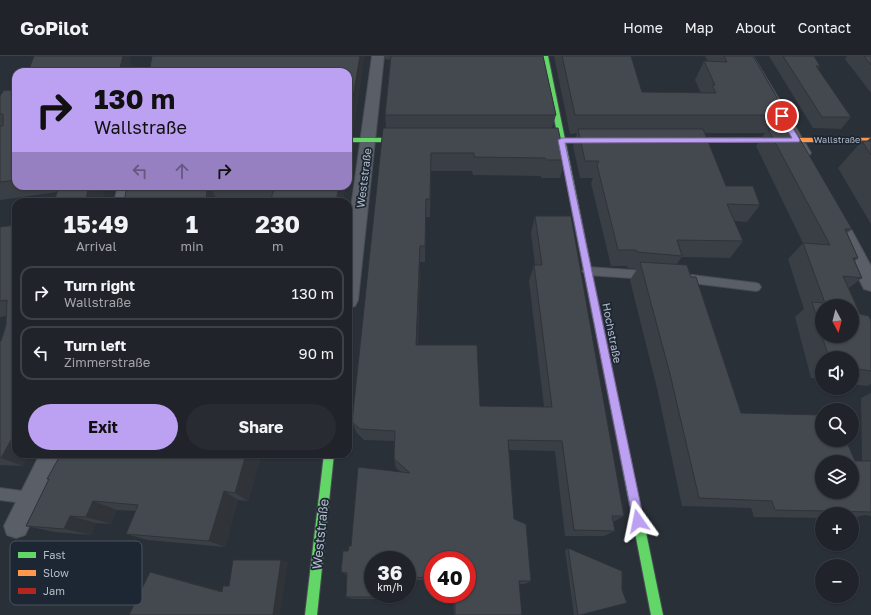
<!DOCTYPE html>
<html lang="en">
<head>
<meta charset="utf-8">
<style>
  :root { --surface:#20242a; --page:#282c32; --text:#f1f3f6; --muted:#a2a4a8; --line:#3d4147; --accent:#bca0f2 }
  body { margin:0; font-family:"Golos Text",sans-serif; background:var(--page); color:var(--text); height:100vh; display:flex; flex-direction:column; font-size:15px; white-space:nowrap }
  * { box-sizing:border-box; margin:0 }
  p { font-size:13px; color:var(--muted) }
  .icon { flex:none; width:22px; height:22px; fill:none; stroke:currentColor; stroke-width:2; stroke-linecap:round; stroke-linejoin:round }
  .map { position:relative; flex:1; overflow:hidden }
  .panel { position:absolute; left:12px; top:142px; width:340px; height:260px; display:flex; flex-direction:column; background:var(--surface); border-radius:12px; box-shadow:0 1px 3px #0004,0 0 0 1px var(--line) }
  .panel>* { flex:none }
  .banner { position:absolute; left:12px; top:12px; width:340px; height:122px; border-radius:12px; box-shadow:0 1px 3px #0004,0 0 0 1px var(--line); background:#bca0f2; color:#111; overflow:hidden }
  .needle { width:26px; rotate:173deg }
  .buttons { position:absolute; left:815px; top:243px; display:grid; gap:8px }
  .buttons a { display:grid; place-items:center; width:44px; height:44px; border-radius:50%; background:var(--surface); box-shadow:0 1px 3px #0004,0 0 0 1px var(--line); font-size:20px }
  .speed { position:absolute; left:364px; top:495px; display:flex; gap:8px; font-size:20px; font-weight:700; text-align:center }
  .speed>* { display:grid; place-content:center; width:52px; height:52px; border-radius:50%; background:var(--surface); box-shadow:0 1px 3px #0004,0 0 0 1px var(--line); line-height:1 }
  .speed small { font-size:10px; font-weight:400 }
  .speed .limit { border:6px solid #d22; background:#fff; color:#111 }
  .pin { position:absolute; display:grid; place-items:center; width:34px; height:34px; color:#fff; margin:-17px; border:2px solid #fff; border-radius:50%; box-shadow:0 1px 4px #0007 }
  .me { position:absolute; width:44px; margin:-22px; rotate:348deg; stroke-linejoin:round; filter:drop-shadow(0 0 3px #0008) }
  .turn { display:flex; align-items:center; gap:14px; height:84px; padding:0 16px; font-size:18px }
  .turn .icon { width:52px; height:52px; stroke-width:2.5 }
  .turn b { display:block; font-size:28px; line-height:34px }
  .lanes { display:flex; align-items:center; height:38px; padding:0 16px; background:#0003; justify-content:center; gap:20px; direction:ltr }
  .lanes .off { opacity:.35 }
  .eta { display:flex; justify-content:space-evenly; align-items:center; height:68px; text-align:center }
  .eta b { font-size:24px; font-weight:700; line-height:28px }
  .button { display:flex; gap:8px; margin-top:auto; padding:8px 16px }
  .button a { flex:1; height:46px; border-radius:24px; background:var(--accent); color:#111; font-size:16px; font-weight:700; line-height:46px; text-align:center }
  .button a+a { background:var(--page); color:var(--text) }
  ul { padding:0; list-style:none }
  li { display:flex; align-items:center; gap:12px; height:54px; margin:0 8px 6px; padding:0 8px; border:2px solid var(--line); border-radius:12px }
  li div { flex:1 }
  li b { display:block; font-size:15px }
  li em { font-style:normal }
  header { display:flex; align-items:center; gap:24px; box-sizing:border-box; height:56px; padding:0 20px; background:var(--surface); border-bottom:1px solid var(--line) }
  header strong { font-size:19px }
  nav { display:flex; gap:22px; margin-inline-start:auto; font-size:14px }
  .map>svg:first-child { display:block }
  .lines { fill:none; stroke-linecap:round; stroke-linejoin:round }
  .lane-casing { stroke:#484c53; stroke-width:2 }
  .street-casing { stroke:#484c53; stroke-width:2 }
  .fast-casing { stroke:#484c53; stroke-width:2 }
  .slow-casing { stroke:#484c53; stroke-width:2 }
  .jam-casing { stroke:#484c53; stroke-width:2 }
  .lane { fill:#5a5e66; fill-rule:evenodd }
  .street { fill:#5a5e66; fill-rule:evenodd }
  .fast { fill:#63d668; fill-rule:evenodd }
  .slow { fill:#ff974d; fill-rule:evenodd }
  .jam { fill:#b3261e; fill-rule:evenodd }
  .wall { fill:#3a3f45; fill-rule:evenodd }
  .shaded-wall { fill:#303338 }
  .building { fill:#444950; stroke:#303338; fill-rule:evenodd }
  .route { fill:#bca0f2; stroke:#7a689d }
  .labels { text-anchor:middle; stroke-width:3.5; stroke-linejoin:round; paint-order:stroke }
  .far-street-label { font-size:9px; fill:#b4bcc9; stroke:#1d2633 }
  .street-label { font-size:11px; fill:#b4bcc9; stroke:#1d2633 }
  .near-street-label { font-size:13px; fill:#b4bcc9; stroke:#1d2633 }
  .key { fill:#1d2633; stroke:#4a5360; stroke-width:1 }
  .key-label { font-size:11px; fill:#b4bcc9 }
</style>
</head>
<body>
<header>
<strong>GoPilot</strong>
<nav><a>Home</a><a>Map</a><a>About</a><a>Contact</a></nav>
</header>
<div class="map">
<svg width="871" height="559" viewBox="0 0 871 559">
  <rect width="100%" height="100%" fill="#2a3038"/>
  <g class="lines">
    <defs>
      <g id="lane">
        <polygon points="587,211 647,215 652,219 647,223 587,219 582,215"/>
        <polygon points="684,218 756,227 759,228 761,231 759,234 756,235 684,226 679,222"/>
        <polygon points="0,432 30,436 34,438 36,442 34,446 30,448 0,444"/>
      </g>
      <g id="street">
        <polygon points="372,0 384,0 358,244 355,250 348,252 348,174"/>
        <polygon points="741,0 753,0 811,97 808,101 803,102 798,101"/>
        <polygon points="118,130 134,130 130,146 114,146"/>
        <polygon points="845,171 851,173 871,210 871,235 864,233 836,178 839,173"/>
        <polygon points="40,398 64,398 25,479 16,482 7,479 4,470"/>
      </g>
      <g id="fast">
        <polygon points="542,0 548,0 593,221 589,224 585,221"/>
        <polygon points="348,82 411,82 414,84 411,86 348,86"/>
        <polygon points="625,394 629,395 630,399 663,559 651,559 620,399 621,395"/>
        <polygon points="324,398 334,398 317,559 305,559"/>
      </g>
      <rect id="slow" x="675" y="82" width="196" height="4"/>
      <polygon id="jam" points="589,218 593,221 630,399 629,403 625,404 621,403 620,399 585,221"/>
    </defs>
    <use href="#lane" class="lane-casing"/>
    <use href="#street" class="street-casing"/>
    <use href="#fast" class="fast-casing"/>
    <use href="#slow" class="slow-casing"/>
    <use href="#jam" class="jam-casing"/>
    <use href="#lane" class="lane"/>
    <use href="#street" class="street"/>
    <use href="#fast" class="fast"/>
    <use href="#slow" class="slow"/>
    <use href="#jam" class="jam"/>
  </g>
  <g class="wall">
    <polygon points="384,0 543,0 556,59 552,72 565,104 560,122 541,122 541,120 473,119 472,115 431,115 430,161 426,161 425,206 420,206 418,289 480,350 544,351 529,225 534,209 535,209 531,177 535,160 624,460 613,466 615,475 604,480 565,480 555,395 509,394 514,463 531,525 525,528 519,528 522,559 454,559 453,538 467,538 467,504 433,504 433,524 407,524 407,504 373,504 373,538 377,543 352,543 346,541 347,519 341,516 348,495 401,416 396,412 394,403 395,385 364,384 357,377 352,366 386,72 385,59 390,4 385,3"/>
    <path d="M554,0H631L642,36L701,37L695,24L704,5H708L705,0H753L787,59L777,73L852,173L847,177L858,202L855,205L862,222L849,232L860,258L871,265V328L867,330L852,328V302H822V323L811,322L795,261L804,253L788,203L803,187L756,90L765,77H705L726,130L760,149L747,166L734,165L743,185L730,202L682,201L676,209L741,357L855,405H862L861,342L871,337V460L865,459L852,462V458H822V462L754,461L751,452L682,450L657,332L630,224L637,213L628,212L627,210H611L591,127L593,122H580L573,90L577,77L570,78ZM822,250L852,280H822Z"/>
    <polygon points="769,0 814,0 820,10 818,13 851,61 841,73 813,72"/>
    <polygon points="847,0 871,0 871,37 845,3"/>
    <polygon points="16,35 16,130 105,130 102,146 54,146 57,136 0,144 0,40"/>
    <polygon points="871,81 871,168 838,112 862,85 867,85"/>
    <polygon points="127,130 345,130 343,146 271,143 216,142 216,146 124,146"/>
    <polygon points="16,169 23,410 0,409 0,285 1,285 6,269 6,260 0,261 0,171"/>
    <polygon points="61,398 262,398 248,445 238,444 225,491 148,484 126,478 136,455 117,454 111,468 96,467 91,479 55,476 26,470 49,424"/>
    <polygon points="568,492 580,559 574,559 565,494"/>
  </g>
  <g class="shaded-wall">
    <polygon points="123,0 130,0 130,4 133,10 132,16 119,16"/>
    <polygon points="360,0 365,0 353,78 349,78 351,90 348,111 348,60"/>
    <polygon points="431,97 431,115 430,161 430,143"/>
    <polygon points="89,130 105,130 102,146 85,146"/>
    <polygon points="207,130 210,130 216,142 216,146 206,146"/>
    <polygon points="339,130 345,130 343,146 336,146"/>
    <polygon points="426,143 426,161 425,206 425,190"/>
    <polygon points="420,190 420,206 417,302 416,289"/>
    <polygon points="16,375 16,398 29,398 23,410 1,402"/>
    <polygon points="246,398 262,398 248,445 235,437"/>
    <polygon points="224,435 238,444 225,491 209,485"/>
    <polygon points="93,445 117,454 111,468 86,461"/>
    <polygon points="70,460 96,467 91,479 64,473"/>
    <polygon points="281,504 288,506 280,559 273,559"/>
    <polygon points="150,516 162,518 231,537 222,536"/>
    <polygon points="373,538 378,538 377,543 373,541"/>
  </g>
  <g class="building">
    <polygon points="34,0 123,0 119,16 28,16"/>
    <polygon points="152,0 360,0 350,59 348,60 348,16 149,16"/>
    <polygon points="391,0 543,0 556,59 385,59"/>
    <polygon points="562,0 631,0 642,36 716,37 712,29 715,29 704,5 727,6 724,0 753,0 787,59 575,59"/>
    <polygon points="783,0 814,0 820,10 816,10 851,61 822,61"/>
    <polygon points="864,0 871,0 871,9"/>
    <polygon points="4,34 16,35 16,124 0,126 0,70 3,70 3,58 0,58 0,40"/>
    <polygon points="383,72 558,72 565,104 546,104 545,102 474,101 474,97 431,97 430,143 426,143 425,190 420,190 416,289 477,289 480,350 552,351 534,209 542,209 535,160 571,160 624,460 612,460 615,475 574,474 562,385 508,384 514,463 526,468 531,525 519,525 522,559 455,559 455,538 467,538 467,504 433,504 433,522 407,521 407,504 373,504 373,541 346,541 347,517 341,516 343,495 348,495 349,490 351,490 358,411 410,417 394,403 395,375 360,373 352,366"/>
    <polygon points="578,73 703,73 726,130 753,130 760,149 727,148 743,185 677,184 682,200 637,196 636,194 618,194 597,109 599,105 585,105"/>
    <polygon points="768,73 794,73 852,173 845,173 858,202 853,202 862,222 843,220 860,258 869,260 871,265 871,315 852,312 852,302 829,302 822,280 852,280 852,250 822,250 822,279 812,246 825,247 803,187 830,189"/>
    <polygon points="862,85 871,85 871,99"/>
    <polygon points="59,130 89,130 85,146 54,146"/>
    <polygon points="127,130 207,130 206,146 124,146"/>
    <polygon points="275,130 339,130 336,146 270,146"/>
    <polygon points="16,169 16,375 1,402 0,402 0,285 1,285 6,269 7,244 0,245 0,171"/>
    <path d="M640,206L687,209L691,221H696L741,357L822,359V384H846L855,405H871V456L775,454L772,445L699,442L670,318ZM822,406H852V436H822Z"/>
    <polygon points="61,398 246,398 235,437 224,435 209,485 126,478 138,449 93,445 86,461 70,460 64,473 26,470 49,423 47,423"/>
    <polygon points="568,492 622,515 622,534 627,547 580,559 578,559"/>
    <polygon points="233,504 281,504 273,559 129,559 150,516 222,536 223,530 229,530"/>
  </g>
  <polygon class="route" points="780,59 785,59 800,84 799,86 565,87 644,465 642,469 638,471 634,469 633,465 558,84 562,82 792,82 779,60"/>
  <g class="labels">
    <g class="far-street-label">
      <text x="837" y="87">Wallstraße</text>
    </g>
    <g class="street-label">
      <text transform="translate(364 122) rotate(-83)" y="4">Weststraße</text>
      <text transform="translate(612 277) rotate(79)" y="4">Hochstraße</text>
    </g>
    <g class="near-street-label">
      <text transform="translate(320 478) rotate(-84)" y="5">Weststraße</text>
    </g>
  </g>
  <rect x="10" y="485" width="132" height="64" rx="6" class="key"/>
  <rect x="18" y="496" width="18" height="6" fill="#63d668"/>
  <rect x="18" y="514" width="18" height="6" fill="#ff974d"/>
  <rect x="18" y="532" width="18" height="6" fill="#b3261e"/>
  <g class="key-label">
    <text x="43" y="503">Fast</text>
    <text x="43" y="521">Slow</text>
    <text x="43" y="539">Jam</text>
  </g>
</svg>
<div class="buttons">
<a><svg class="needle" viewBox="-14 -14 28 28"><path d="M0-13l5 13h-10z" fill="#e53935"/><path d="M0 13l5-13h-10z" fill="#a2a4a8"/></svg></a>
<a><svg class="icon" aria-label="sound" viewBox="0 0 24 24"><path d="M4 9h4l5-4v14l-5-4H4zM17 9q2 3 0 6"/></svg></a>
<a><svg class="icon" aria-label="search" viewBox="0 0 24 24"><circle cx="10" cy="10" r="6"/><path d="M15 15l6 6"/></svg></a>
<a><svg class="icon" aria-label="layers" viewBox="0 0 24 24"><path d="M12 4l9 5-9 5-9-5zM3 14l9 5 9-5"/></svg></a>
<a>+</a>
<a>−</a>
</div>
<div class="speed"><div>36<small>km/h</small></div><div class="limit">40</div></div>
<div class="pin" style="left:782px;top:60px;background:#d93025"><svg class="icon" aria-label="arrive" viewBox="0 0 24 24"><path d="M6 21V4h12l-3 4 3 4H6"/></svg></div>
<svg class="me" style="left:638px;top:465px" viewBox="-20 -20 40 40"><path d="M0-17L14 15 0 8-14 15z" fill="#bca0f2" stroke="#fff" stroke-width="4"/></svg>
<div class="banner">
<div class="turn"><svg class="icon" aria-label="right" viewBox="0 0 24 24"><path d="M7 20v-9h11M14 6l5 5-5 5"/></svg><div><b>130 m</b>Wallstraße</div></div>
<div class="lanes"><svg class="icon off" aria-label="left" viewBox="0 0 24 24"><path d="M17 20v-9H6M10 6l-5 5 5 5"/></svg><svg class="icon off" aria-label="ahead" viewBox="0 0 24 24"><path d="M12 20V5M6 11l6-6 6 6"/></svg><svg class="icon" aria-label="right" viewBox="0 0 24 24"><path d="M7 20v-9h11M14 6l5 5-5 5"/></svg></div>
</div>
<section class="panel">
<div class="eta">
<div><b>15:49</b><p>Arrival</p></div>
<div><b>1</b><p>min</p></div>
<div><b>230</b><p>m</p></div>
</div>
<ul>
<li><svg class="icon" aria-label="right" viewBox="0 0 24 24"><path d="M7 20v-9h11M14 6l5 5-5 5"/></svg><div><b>Turn right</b><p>Wallstraße</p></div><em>130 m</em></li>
<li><svg class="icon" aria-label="left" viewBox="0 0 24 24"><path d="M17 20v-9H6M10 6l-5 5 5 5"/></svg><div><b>Turn left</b><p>Zimmerstraße</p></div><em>90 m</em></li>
</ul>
<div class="button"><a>Exit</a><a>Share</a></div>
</section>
</div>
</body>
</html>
